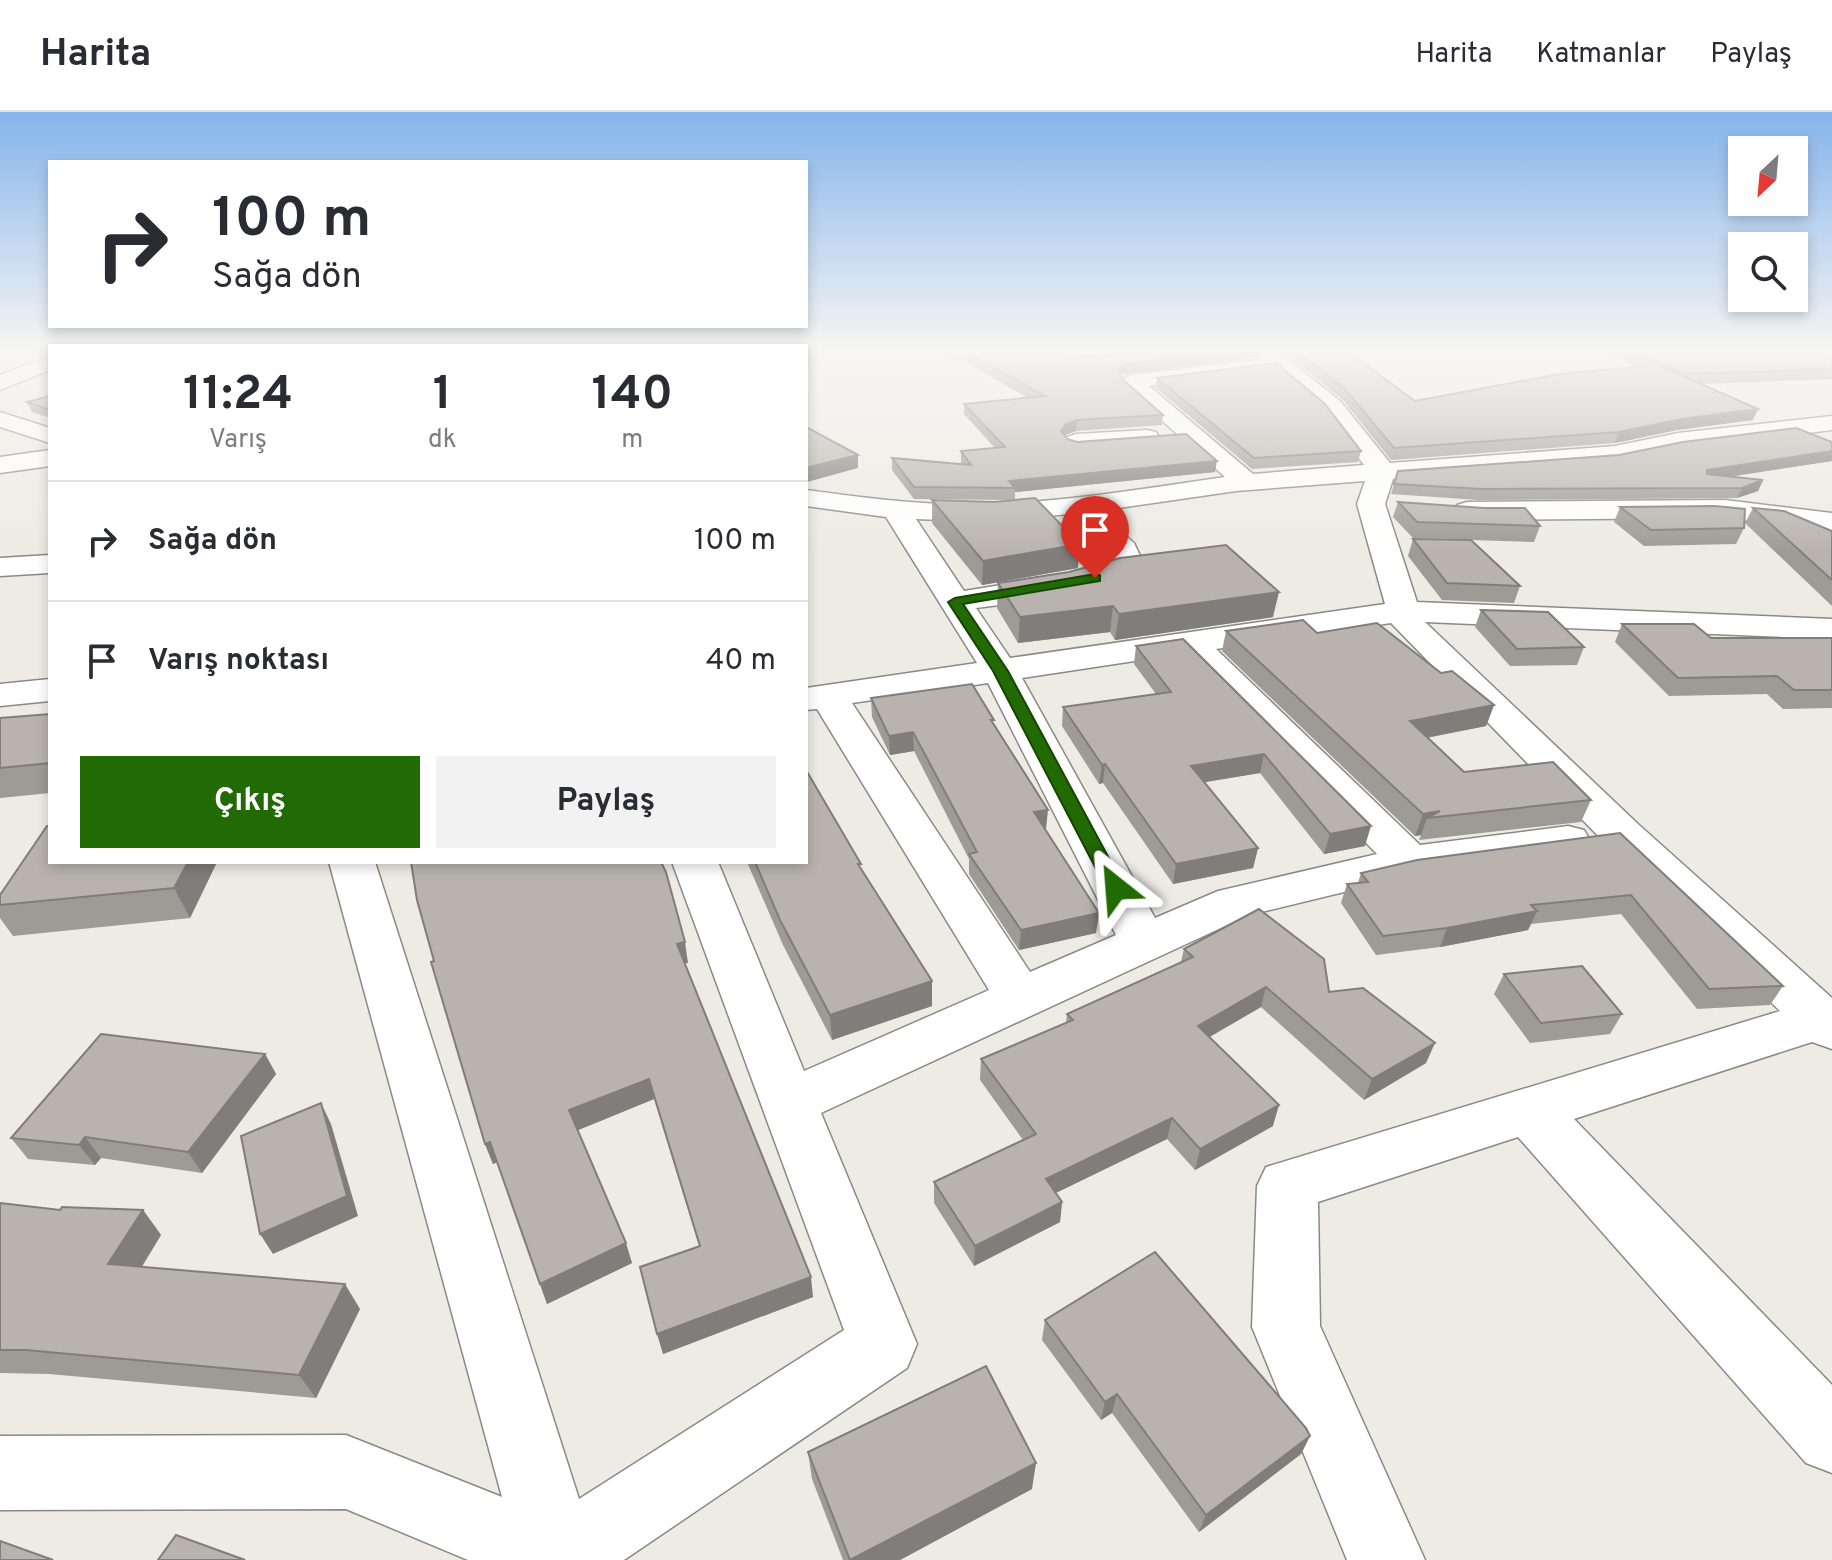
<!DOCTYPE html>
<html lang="tr">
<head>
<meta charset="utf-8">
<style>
  :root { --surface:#fff; --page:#f2f2f3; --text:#2b2b33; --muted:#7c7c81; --line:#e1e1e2; --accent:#226a04 }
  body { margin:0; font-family:Overpass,sans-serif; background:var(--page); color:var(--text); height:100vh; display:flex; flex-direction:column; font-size:30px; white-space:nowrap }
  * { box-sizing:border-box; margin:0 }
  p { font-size:26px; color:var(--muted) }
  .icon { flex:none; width:44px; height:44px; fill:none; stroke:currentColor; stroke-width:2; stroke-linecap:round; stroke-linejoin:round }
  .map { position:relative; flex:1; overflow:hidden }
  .sheet { position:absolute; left:48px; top:232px; width:760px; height:520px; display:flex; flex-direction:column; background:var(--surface); border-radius:0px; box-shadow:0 4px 12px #0003 }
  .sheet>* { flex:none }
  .banner { position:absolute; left:48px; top:48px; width:760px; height:168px; border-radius:0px; box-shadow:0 4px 12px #0003; background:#fff; color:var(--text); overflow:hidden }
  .needle { width:52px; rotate:206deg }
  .fabs { position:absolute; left:1728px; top:24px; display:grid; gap:16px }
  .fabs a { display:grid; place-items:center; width:80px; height:80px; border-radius:0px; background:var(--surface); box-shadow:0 4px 12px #0003; font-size:40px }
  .pin { position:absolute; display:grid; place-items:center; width:68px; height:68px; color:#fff; margin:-82px -34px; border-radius:50% 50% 50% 0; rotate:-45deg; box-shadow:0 0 8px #0007 }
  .pin .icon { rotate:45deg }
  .me { position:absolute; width:88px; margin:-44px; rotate:332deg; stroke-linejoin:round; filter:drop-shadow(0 0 6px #0008) }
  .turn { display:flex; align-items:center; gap:28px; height:168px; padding:0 32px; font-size:36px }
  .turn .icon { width:104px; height:104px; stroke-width:2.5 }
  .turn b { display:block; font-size:56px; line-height:68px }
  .eta { display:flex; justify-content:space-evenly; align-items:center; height:136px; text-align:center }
  .eta b { font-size:48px; font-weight:700; line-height:56px }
  .action { display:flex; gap:16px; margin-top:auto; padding:16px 32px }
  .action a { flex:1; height:92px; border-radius:0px; background:var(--accent); color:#fff; font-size:32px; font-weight:700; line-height:92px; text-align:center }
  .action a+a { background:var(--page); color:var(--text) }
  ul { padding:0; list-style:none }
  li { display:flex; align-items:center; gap:24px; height:120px; padding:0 32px; border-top:2px solid var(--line) }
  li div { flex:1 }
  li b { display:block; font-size:30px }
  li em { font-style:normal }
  header { display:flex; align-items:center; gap:48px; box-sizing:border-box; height:112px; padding:0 40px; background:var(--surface); border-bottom:2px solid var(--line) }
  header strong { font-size:38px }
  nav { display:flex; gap:44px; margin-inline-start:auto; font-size:28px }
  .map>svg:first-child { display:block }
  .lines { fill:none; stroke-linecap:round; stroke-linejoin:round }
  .minor-casing { stroke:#8b8983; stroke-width:3 }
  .minor { fill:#fff; fill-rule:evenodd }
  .wall { fill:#9e9a96 }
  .shaded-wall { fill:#817d7a }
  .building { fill:#b8b3ae; stroke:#817d7a; stroke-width:2 }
  .route { fill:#226a04; stroke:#164503; stroke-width:2 }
</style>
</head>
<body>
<header>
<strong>Harita</strong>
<nav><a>Harita</a><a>Katmanlar</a><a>Paylaş</a></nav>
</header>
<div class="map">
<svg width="1832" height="1448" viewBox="0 0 1832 1448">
  <rect width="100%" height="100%" fill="#edebe4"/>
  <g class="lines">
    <defs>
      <g id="minor">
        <polygon points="946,239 966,239 967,241 957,247 950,245"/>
        <path d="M1255,239H1278L1341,290L1390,351L1615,334L1678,321L1832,304V318L1678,337L1615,350L1393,367L1385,392L1417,490L1832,507V527L1425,510L1638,712L1832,886V937L1812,930L1574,1007L1832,1273V1361L1806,1351L1518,1025L1318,1090L1320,1214L1425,1448H1347L1252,1215L1257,1074L1266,1055L1780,899L1606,732L1391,511L1216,537L1420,733L1568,714L1584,718L1590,728L1584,738L1410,764L1249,803L821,1001L917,1232L907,1256L624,1448H468L346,1397L0,1398V1324L346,1323L502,1385L329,750H375L579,1387L844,1218L672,750H718L804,959L989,878L817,597L806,598V576L977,551L886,405L806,394V378C868,386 931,395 994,392C1072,389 1148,376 1225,365L1119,270L1130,263L1262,247ZM1275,258L1325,300L1364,353L1253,362L1149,274ZM1365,369L1357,392L1385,492L1010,546L976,496C1014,491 1123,480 1143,450L1134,431L1098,399L1236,379ZM1068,402L1109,441L1112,447L1074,461L964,479L916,407L993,410ZM1181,542L1377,742L1218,779L1155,806L1022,566ZM988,571L1116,823L1030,860L852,591Z"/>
        <polygon points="50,244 50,258 0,278 0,263"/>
        <polygon points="0,300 50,316 50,331 0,315"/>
        <polygon points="1147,318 1156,320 1159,325 1156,330 1076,338 1067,335 1063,330 1067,325 1076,322"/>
        <polygon points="50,338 50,354 0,361 0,345"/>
        <polygon points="1725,388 1832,401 1832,419 1725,406 1467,408 1457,405 1453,399 1457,393 1467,390"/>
        <polygon points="50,443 50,461 0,464 0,446"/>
        <polygon points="50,567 50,589 0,594 0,572"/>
      </g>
    </defs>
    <use href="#minor" class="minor-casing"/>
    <use href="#minor" class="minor"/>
  </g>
  <g class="wall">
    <polygon points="962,239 1064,239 1071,245 1170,239 1257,239 1256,245 1122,262 1120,264 1121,266 1163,303 1162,313 1076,319 1065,323 1067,327 1215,360 1015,380 1015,388 1078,456 982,473 932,411 932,388 994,390 1014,388 914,387 892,358 892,346 962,353 961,350 961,339 995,336 964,302 964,292 1028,286 962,248"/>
    <polygon points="1283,239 1347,239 1415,289 1638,255 1601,239 1832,239 1832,267 1701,272 1753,308 1677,318 1615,331 1391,348 1343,288"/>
    <polygon points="1157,266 1361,339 1358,350 1252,357 1156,276"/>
    <polygon points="50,284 50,306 32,300 27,290"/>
    <polygon points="1832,349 1730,364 1763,368 1758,379 1737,386 1479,388 1391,382 1398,359"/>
    <polygon points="1398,390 1540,414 1534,430 1471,428 1520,474 1514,491 1442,488 1408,444 1413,427 1457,427 1413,426 1393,405"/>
    <polygon points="1620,395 1744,416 1736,432 1644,434 1614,410"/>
    <polygon points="1753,396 1832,419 1832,494 1745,411"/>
    <polygon points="998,471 1273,505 1115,528 1110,520 1018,531 997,496"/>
    <polygon points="1481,498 1584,535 1577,553 1510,554 1475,515"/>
    <polygon points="1622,512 1711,526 1832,526 1832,596 1783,597 1767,582 1669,584 1615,530"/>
    <polygon points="1226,519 1317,521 1441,561 1494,593 1486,614 1427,626 1464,660 1591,688 1581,710 1419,728 1421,723 1415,724 1222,539"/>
    <polygon points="1183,527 1365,734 1324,742 1260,661 1204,670 1258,736 1253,756 1173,772 1103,671 1099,672 1062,614 1063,595 1156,582 1134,552 1136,534"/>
    <polygon points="871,586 994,613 1096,821 1019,838 969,762 969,747 914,639 890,643 872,605"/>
    <polygon points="50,602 50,681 0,686 0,606"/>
    <polygon points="1620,721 1783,874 1770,893 1697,897 1621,802 1531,812 1528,818 1440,835 1376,843 1341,791 1347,772 1358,771 1361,761"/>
    <polygon points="217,750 190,806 13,824 0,806 0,783"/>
    <polygon points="747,750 806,750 861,758 932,869 932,894 832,928 783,833"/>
    <polygon points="1184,837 1329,880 1426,951 1364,988 1261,895 1210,925 1273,1014 1195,1058 1167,1027 1056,1081 1062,1090 1060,1110 974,1154 934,1091 934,1070 1023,1028 980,968 981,947 1066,911 1067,902 1181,850"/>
    <polygon points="434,849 688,851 685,851 813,1185 663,1242 699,1134 654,987 578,1018 632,1151 547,1192 497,1050 493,1052 485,1032"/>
    <polygon points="1504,862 1622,902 1610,922 1530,931 1494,882"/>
    <polygon points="265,942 276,962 202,1061 101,1046 95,1053 28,1047 11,1026"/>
    <polygon points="0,1091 60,1098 143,1098 161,1123 142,1155 360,1197 316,1286 49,1262 0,1261"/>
    <polygon points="1045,1208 1310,1324 1301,1342 1199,1420 1112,1301 1101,1308 1042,1228"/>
    <polygon points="808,1340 1032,1377 900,1448 843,1448 812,1367"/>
  </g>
  <g class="shaded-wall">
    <polygon points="1226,239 1257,239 1256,245 1122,262 1116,268 1118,258 1123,252"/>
    <polygon points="1758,297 1753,308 1677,318 1615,331 1619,320 1682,307"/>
    <polygon points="1077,308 1076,319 1065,323 1061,319 1066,312"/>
    <polygon points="1832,339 1832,349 1702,369 1707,358"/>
    <polygon points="858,343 858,356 807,370 806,356"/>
    <polygon points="1217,349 1215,360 1015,380 1015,376 1009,369"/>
    <polygon points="1763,368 1758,379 1737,386 1742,376"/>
    <polygon points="1080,432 1078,456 982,473 983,449"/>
    <polygon points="1279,480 1273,505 1115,528 1119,502"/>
    <polygon points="1113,494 1110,520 1018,531 1020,505"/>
    <polygon points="1494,593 1486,614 1403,630 1410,609"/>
    <polygon points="913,620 914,639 890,643 889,624"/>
    <polygon points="1264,642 1260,661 1188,673 1191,654"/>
    <polygon points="1105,652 1103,671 1099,672 1102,653"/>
    <polygon points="1048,698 1046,717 1032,720 1034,700"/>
    <polygon points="1440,699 1427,706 1421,723 1415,724 1423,702"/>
    <polygon points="1371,714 1365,734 1324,742 1330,722"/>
    <polygon points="1258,736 1253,756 1173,772 1176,752"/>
    <polygon points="188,750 217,750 190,806 174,776"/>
    <polygon points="1537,799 1528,818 1440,835 1447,816"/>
    <polygon points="1099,801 1096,821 1019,838 1021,818"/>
    <polygon points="685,830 688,851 681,852 677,832"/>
    <polygon points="932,869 932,894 832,928 830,903"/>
    <polygon points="1266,875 1261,895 1193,934 1198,914"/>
    <polygon points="1435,931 1426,951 1364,988 1372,967"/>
    <polygon points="265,942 276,962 202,1061 188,1040"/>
    <polygon points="649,967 654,987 576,1019 569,998"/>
    <polygon points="321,991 331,1012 358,1104 273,1142 260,1122"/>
    <polygon points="1279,993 1273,1014 1195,1058 1200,1037"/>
    <polygon points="1172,1006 1167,1027 1043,1087 1046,1067"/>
    <polygon points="85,1025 101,1046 95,1053 79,1033"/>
    <polygon points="490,1030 498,1050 493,1052 485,1032"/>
    <polygon points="1062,1090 1060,1110 974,1154 975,1134"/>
    <polygon points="143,1098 161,1123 128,1176 108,1152"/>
    <polygon points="626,1131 632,1151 547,1192 540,1172"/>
    <polygon points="811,1165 813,1185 663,1242 657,1222"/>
    <polygon points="345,1172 360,1197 316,1286 299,1263"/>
    <polygon points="1117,1282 1112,1301 1101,1308 1105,1290"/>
    <polygon points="1310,1324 1301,1342 1199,1420 1206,1403"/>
    <polygon points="1036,1351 1032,1377 900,1448 851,1448"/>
  </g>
  <g class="building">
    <polygon points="964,239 1064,239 1071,245 1170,239 1226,239 1123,252 1118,258 1121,266 1163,303 1077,308 1066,312 1061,319 1067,327 1077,330 1186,322 1217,349 1009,369 1015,376 914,375 892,346 971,353 961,339 1005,335 964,292 1045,284"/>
    <polygon points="1297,239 1347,239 1415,289 1560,262 1658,253 1758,297 1682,307 1619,320 1394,336 1345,277"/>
    <polygon points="1629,239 1832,239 1832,257 1685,262"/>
    <polygon points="1276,251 1325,292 1361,339 1254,346 1157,266"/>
    <polygon points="50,284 50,298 27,290"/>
    <polygon points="806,315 858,343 806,356"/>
    <polygon points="1796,316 1832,330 1832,339 1707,358 1707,362 1763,368 1742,376 1482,377 1394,372 1398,359 1619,343 1683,330"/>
    <polygon points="1035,386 1080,432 983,449 932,388 994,390"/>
    <polygon points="1398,390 1484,396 1525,396 1540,414 1417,410"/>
    <polygon points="1715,394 1745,397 1744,416 1651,418 1620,395"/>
    <polygon points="1753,396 1784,399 1832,419 1832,468"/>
    <polygon points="1413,427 1471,428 1520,474 1447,471"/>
    <polygon points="1226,433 1279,480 1119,502 1113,494 1020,505 998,471 1069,460 1120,446"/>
    <polygon points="1481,498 1548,500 1584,535 1517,537"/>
    <polygon points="1303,508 1317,521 1377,511 1441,561 1452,559 1494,593 1410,609 1464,660 1553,650 1591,688 1427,706 1440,699 1423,702 1226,519"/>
    <polygon points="1622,512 1694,512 1711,526 1832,526 1832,578 1794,578 1777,564 1678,566"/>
    <polygon points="1183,527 1371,714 1330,722 1264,642 1191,654 1258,736 1176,752 1105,652 1102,653 1063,595 1171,580 1136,534"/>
    <polygon points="972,572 994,608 991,608 1048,698 1034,700 1099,801 1021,818 969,742 977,740 913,620 889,624 871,586"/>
    <polygon points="50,602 50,651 0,656 0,606"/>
    <polygon points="806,658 861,752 858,752 932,869 830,903 780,808 755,750 806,750"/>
    <polygon points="47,714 50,714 50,750 188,750 174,776 0,793 0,783"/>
    <polygon points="1620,721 1783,874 1709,877 1631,783 1531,793 1537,799 1447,816 1383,824 1347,772 1368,770 1361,761 1417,748"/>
    <polygon points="411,750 661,750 666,760 685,830 677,832 811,1165 657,1222 640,1155 700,1134 649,967 569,998 626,1131 540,1172 490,1030 485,1032 431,850 434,849 417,788"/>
    <polygon points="1259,797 1324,847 1329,880 1363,876 1435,931 1372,967 1266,875 1198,914 1279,993 1200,1037 1172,1006 1046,1067 1062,1090 975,1134 934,1070 1036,1022 981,947 1073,908 1067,902 1193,845 1184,837"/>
    <polygon points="1582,854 1622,902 1541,911 1504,862"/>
    <polygon points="101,922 265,942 188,1040 85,1025 79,1033 11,1026"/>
    <polygon points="321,991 347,1084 260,1122 241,1024"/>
    <polygon points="0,1091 60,1098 62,1095 143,1098 108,1152 345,1172 299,1263 26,1238 0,1238"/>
    <polygon points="1155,1140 1306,1316 1310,1324 1206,1403 1117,1282 1105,1290 1045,1208"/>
    <polygon points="986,1254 1036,1351 850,1448 808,1340"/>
    <polygon points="176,1423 245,1448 158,1448"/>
    <polygon points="0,1429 53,1448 0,1448"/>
  </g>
  <linearGradient id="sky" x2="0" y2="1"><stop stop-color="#85b4ec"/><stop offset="0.54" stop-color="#f7f6f3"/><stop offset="1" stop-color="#f7f6f3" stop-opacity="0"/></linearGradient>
  <rect width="1832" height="442" fill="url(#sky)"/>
  <polygon class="route" points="1095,462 1100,463 1100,469 963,492 1008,559 1125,776 1116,782 1106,776 993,559 948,490 955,486"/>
</svg>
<div class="fabs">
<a><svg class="needle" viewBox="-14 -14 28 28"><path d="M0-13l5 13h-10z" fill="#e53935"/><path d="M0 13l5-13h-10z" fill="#7c7c81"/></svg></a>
<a><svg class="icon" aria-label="search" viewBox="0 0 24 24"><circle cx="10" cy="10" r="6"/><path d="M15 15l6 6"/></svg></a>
</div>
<div class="pin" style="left:1095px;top:466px;background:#d93025"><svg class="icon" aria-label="arrive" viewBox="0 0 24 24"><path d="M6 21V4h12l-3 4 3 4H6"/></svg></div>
<svg class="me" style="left:1116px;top:776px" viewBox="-20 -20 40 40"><path d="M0-17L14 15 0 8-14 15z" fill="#226a04" stroke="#fff" stroke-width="4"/></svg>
<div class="banner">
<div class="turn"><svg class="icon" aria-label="right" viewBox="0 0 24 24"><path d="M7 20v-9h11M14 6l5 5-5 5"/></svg><div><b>100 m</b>Sağa dön</div></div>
</div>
<section class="sheet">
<div class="eta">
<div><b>11:24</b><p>Varış</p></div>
<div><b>1</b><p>dk</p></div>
<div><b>140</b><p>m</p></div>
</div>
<ul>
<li><svg class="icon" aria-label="right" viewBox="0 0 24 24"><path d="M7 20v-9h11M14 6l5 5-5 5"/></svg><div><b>Sağa dön</b></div><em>100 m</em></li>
<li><svg class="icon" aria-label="arrive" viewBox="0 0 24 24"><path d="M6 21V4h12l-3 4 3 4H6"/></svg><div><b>Varış noktası</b></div><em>40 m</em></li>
</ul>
<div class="action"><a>Çıkış</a><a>Paylaş</a></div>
</section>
</div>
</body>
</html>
